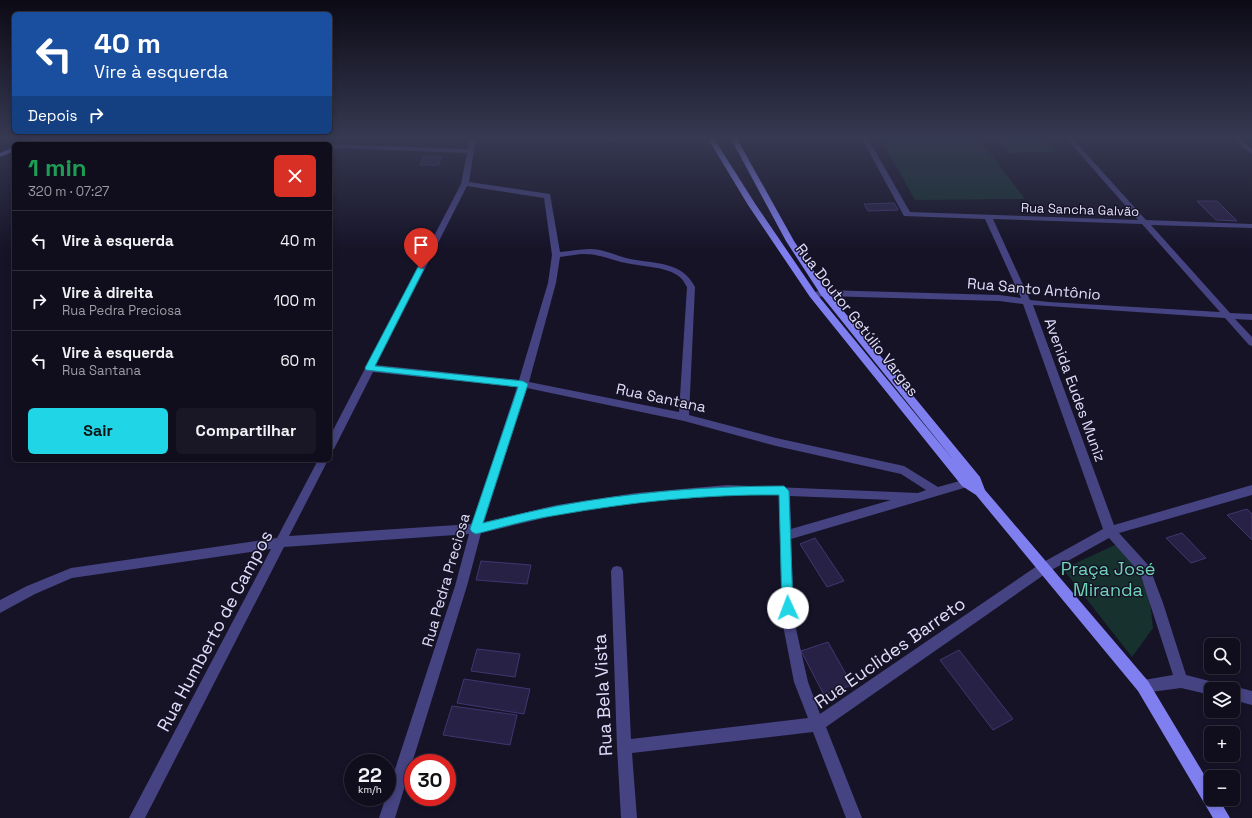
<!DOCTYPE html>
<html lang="pt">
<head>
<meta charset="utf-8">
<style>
  :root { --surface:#100e1d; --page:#191726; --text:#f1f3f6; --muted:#9c9ca4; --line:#302e3b; --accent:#1fd5e6 }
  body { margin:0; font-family:"Space Grotesk",sans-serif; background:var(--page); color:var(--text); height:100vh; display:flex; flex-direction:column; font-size:15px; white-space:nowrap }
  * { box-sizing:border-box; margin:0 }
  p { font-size:13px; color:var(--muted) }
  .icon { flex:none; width:22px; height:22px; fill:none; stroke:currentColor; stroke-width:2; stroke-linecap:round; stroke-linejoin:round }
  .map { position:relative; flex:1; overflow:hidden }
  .drawer { position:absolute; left:12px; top:142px; width:320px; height:320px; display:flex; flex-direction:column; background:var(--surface); border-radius:6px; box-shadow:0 2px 6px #0003,0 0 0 1px var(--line) }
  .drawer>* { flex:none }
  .top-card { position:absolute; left:12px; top:12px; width:320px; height:122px; border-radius:6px; box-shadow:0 2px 6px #0003,0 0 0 1px var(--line); background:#1a4fa0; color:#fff; overflow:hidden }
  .controls { position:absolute; left:1204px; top:638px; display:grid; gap:8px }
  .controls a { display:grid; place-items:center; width:36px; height:36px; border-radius:6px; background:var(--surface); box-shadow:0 2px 6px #0003,0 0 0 1px var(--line); font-size:20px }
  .speed { position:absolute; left:344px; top:754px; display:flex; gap:8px; font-size:20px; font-weight:700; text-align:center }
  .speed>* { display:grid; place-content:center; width:52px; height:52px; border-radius:50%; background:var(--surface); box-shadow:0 2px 6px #0003,0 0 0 1px var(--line); line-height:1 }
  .speed small { font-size:10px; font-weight:400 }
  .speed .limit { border:6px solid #d22; background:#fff; color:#111 }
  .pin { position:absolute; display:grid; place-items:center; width:34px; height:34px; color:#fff; margin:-41px -17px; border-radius:50% 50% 50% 0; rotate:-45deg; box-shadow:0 0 4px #0007 }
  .pin .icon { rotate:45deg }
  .me { position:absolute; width:44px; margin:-22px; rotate:358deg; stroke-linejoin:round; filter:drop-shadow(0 0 3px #0008) }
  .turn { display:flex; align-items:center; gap:14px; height:84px; padding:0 16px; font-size:18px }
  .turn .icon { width:52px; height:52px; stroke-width:2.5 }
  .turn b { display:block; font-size:28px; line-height:34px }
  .then { display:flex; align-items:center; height:38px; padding:0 16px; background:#0003; gap:8px; font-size:15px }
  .round { display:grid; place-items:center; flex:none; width:42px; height:42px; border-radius:6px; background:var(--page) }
  .head { display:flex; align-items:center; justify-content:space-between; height:68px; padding:0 16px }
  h1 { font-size:24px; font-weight:700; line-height:30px; color:#1e9e55 }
  .action { display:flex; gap:8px; margin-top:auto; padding:8px 16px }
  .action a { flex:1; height:46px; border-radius:6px; background:var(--accent); color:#111; font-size:16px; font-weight:700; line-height:46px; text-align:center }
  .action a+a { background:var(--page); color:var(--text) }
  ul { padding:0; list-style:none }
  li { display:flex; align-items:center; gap:12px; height:60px; padding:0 16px; border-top:1px solid var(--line) }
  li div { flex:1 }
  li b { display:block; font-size:15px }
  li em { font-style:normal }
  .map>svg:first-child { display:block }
  .green { fill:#17312f }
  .building { fill:#282146; stroke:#40366f }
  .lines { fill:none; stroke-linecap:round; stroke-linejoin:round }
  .street { fill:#454381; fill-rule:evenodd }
  .secondary { fill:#807ff0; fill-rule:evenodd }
  .route { fill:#1fd5e6; stroke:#148a96 }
  .labels { text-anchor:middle; stroke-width:3; stroke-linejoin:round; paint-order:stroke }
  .far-street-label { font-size:13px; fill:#e0ddfb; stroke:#161327 }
  .street-label { font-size:15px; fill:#e0ddfb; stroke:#161327 }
  .near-park-label { font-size:18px; fill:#70d4b9; stroke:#161327 }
  .near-street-label { font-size:18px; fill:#e0ddfb; stroke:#161327 }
</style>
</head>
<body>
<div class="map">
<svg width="1252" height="818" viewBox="0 0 1252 818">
  <rect width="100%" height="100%" fill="#161327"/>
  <g class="green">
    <polygon points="880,137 978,137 1025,199 915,200"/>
    <polygon points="995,137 1042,137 1057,152 1009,153"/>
    <polygon points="1117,544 1135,566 1149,594 1153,628 1132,657 1063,569"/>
  </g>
  <g class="building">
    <polygon points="609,137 618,137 617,142 608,141"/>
    <polygon points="424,157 442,157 438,165 420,165"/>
    <polygon points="1197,201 1217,201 1237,221 1216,220"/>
    <polygon points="894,203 898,210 868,211 864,204"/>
    <polygon points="1247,509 1252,514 1252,540 1227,515"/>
    <polygon points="1182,533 1206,558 1191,563 1166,538"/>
    <polygon points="815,538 844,581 827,587 800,544"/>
    <polygon points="481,561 531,565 527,584 476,580"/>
    <polygon points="828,642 852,685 824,695 801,651"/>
    <polygon points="477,649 520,654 515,677 471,671"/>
    <polygon points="959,650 1013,719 993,730 940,660"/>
    <polygon points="464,679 530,689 524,714 457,703"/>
    <polygon points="452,706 517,715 510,745 443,735"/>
  </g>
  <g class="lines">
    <g class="street">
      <polygon points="94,137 136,137 272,142 275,144 223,144 97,139"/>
      <path d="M470,137H476L469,182L550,194L560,252C573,251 587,247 600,250C610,252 620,257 630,259C655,264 682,261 695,287L689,415L776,438L904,466L938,487L974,477L978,478L979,481L978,484L974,485L791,539L794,620L808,682L820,714L1040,564L1103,529L1023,304L999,301L824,296L813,298L809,295L810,293L824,290L999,295L1021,298L985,219L904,216L861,137H867L910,212L1138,220L1065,137H1071L1146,220L1252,224V228L1151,225L1230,313L1252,314V320L1235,319L1252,337V346L1249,345L1225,318L1033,305L1114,525L1252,485V495L1119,533L1149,566L1163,603L1186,675L1221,684L1223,689H1211V695L1181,688L1143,693L1138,691L1136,686L1138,681L1173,675L1140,573L1109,538L1048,572L826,727L862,818H846L813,732L632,753L637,818H621L617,747L611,571L613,567L617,566L621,567L623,571L631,739L808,718L794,682L782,620L779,495H727L636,503L557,515L481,533L467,586L395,818H379L455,586L469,534L284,547L145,818H129L271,549L72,578L35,594L0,613V600L27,586L71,568L277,538L318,460H328L289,536L472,524L517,387L373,372L334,449L330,450V436L461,184L467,153L330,148V144L468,149ZM467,186L544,198L552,255L548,283L519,380L376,365ZM993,219L1142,224L1220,312L1049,302L1030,300ZM581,254C598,253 610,260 626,263C643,267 663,266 677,275C682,278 684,282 687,287L679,412L529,382L556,283L560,257ZM527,388L684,421L776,446L901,474L926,490L918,493L727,485L636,493L557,505L484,522ZM790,496L891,500L791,529Z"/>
      <polygon points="1230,137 1237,137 1252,149 1252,154"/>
      <polygon points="1233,686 1252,691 1252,705 1233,700 1233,689 1228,689"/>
    </g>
    <g class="secondary">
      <polygon points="37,137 44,137 32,144 24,144"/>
      <polygon points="707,137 713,137 756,205 816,293 955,462 821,295 786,241 730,137 736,137 794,241 827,291 980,477 985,490 1148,681 1211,786 1211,799 1219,799 1230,818 1213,818 1138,691 976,495 962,486 810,297 748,205"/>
      <polygon points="14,147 14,151 0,157 0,153"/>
    </g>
  </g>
  <linearGradient id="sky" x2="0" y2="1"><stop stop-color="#0c0a15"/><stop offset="0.55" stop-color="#363952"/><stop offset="1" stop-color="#363952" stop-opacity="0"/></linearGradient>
  <rect width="1252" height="251" fill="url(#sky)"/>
  <path class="route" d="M418,267L424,269L375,366L523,381L528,384L483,523C508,517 532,511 557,506C632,492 708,486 784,486L789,491L793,608L792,611L788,613L783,611L782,608L779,495C705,494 631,502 558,515C531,519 503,527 476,534L472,532L470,529L518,387L366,370L365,368Z"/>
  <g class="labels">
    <g class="far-street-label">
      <text transform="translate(1080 209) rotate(2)" y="5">Rua Sancha Galvão</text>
    </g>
    <g class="street-label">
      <text transform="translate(1034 289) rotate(5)" y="5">Rua Santo Antônio</text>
      <text transform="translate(857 320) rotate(52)" y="5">Rua Doutor Getúlio Vargas</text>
      <text transform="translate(1075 390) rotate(70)" y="5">Avenida Eudes Muniz</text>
      <text transform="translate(661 398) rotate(12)" y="5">Rua Santana</text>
      <text transform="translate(446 580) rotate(-74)" y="5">Rua Pedra Preciosa</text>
    </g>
    <g class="near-park-label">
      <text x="1108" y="575">Praça José<tspan x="1108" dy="21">Miranda</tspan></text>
    </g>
    <g class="near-street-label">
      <text transform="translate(215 631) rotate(-62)" y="6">Rua Humberto de Campos</text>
      <text transform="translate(890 653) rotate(-35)" y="6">Rua Euclides Barreto</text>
      <text transform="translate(603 695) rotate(-93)" y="6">Rua Bela Vista</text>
    </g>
  </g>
</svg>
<div class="controls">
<a><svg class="icon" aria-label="search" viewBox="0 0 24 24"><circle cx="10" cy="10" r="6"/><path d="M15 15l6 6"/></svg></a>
<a><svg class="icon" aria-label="layers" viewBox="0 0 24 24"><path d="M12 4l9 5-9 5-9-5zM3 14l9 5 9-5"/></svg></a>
<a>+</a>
<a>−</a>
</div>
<div class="speed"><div>22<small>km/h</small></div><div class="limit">30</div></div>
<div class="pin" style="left:421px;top:269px;background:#d93025"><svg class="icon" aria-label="arrive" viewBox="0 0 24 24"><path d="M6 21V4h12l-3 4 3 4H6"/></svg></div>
<svg class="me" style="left:788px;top:608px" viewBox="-20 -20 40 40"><circle r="19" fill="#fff"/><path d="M0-13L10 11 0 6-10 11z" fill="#1fd5e6"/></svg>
<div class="top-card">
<div class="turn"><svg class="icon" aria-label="left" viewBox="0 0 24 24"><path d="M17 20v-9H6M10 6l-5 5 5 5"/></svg><div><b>40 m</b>Vire à esquerda</div></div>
<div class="then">Depois<svg class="icon" aria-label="right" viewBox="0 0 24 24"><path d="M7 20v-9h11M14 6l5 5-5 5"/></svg></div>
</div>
<section class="drawer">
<div class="head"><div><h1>1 min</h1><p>320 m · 07:27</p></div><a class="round" style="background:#d93025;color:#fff"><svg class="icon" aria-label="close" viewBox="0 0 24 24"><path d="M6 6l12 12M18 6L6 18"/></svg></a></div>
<ul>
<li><svg class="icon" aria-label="left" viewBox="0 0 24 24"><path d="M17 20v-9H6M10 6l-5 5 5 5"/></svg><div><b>Vire à esquerda</b></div><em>40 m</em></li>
<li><svg class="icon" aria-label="right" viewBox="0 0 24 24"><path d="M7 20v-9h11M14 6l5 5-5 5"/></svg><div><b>Vire à direita</b><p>Rua Pedra Preciosa</p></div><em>100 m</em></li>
<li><svg class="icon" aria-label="left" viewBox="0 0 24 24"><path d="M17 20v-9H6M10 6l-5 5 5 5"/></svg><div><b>Vire à esquerda</b><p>Rua Santana</p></div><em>60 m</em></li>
</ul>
<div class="action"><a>Sair</a><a>Compartilhar</a></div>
</section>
</div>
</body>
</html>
